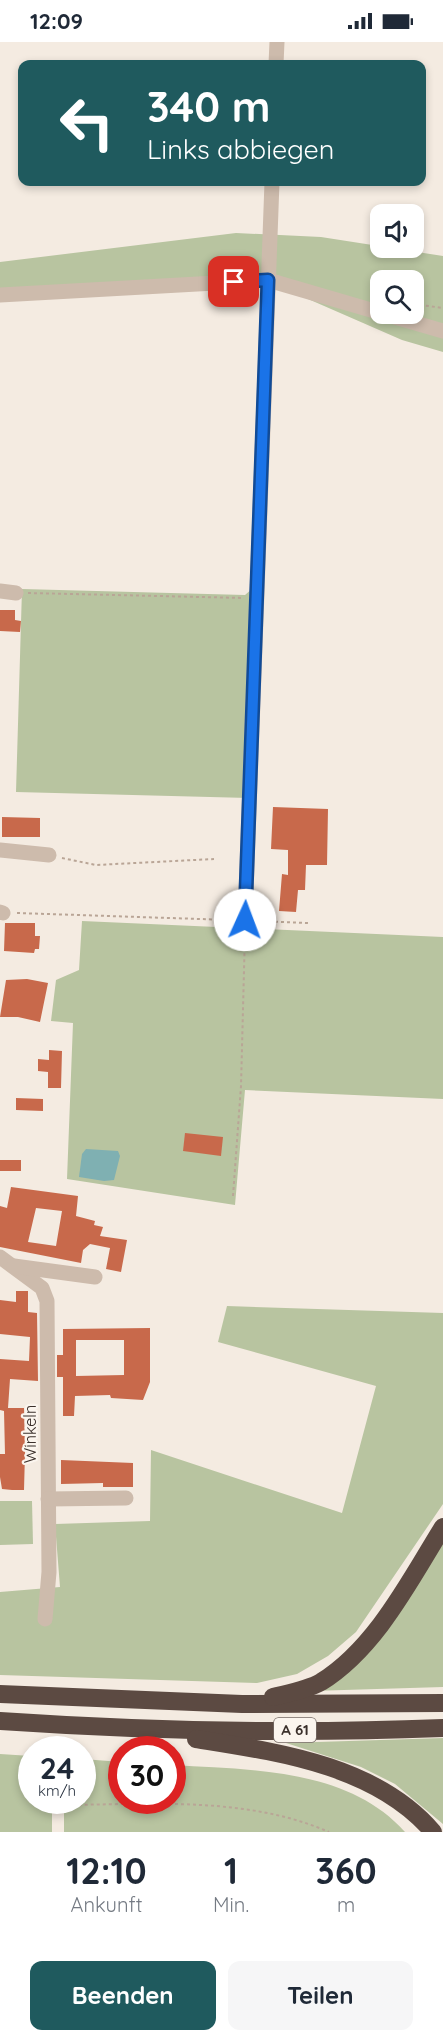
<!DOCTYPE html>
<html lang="de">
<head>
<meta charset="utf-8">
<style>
  :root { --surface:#fff; --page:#f6f6f7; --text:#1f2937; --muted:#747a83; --accent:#1f5a5e }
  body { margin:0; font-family:Quicksand,sans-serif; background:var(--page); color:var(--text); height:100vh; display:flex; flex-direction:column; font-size:22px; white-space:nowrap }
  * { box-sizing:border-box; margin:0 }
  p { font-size:20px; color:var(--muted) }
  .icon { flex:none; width:33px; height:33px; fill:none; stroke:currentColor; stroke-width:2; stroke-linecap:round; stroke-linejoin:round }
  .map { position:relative; height:1790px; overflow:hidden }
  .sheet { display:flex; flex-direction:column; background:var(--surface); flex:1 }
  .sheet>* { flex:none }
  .guide { position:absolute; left:18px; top:18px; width:408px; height:126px; border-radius:12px; box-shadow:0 3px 9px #0003; background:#1f5a5e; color:#fff; overflow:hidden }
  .controls { position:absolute; left:370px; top:162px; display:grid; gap:12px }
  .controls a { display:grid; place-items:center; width:54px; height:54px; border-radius:12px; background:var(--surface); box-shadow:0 3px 9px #0003; font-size:30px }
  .speed { position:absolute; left:18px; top:1694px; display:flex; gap:12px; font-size:30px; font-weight:700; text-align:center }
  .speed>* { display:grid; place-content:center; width:78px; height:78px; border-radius:50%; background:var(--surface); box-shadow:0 3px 9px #0003; line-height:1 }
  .speed small { font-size:15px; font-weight:400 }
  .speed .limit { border:9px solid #d22; background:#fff; color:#111 }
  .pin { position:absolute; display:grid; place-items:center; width:51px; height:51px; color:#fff; margin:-26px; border-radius:12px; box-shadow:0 3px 9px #0006 }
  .me { position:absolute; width:66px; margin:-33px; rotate:2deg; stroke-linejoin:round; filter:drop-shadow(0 0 4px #0008) }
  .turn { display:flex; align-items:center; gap:21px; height:126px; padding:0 30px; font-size:27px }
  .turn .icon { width:78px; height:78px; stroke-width:2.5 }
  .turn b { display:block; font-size:42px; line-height:51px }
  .eta { display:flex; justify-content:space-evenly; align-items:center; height:102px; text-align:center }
  .eta b { font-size:36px; font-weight:700; line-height:42px }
  .button { display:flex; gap:12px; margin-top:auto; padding:12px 30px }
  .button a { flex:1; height:69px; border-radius:12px; background:var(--accent); color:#fff; font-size:24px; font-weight:700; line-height:69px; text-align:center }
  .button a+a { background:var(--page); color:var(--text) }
  .status { display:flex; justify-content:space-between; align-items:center; height:42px; padding:0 30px; background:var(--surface); direction:ltr }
  .status svg { height:16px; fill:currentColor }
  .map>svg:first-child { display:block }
  .green { fill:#b8c4a0; fill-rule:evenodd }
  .water { fill:#7fb0b2 }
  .building { fill:#c8694b; fill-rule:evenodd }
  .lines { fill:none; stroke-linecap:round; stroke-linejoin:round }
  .path { stroke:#b9a596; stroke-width:2; stroke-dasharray:3 3; stroke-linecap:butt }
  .minor { stroke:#cdbbac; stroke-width:15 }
  .highway { stroke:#5c4a42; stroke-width:18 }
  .route-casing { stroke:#114b97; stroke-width:15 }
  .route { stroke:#1a73e8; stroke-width:10 }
  .labels { text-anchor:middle; stroke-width:4.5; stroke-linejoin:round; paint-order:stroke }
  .shield { fill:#fbf5ee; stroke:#756b66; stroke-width:1.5 }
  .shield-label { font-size:15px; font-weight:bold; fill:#3b302b }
  .street-label { font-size:16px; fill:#3b302b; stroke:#fbf5ee }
</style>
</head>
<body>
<div class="status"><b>12:09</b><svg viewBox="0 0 49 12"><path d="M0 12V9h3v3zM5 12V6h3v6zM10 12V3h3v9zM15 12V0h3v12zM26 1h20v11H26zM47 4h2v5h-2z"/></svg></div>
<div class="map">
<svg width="443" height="1790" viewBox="0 0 443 1790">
  <rect width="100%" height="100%" fill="#f4ebe1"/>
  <g class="green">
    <path d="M236,191L321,195L443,214V310L402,298L260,236L0,256V220ZM381,238H414V272H381Z"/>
    <polygon points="253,546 249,756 16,750 22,547 245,553"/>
    <polygon points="82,879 443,895 443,1057 245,1048 235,1163 67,1137 73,981 51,979 56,938 79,928"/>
    <polygon points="227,1264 443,1271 443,1462 356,1590 328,1614 297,1632 257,1641 0,1633 0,1550 60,1545 55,1482 150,1479 151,1408 342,1471 376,1344 218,1300"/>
    <polygon points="0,1459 32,1459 33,1502 0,1503"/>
    <polygon points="443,1495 443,1645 311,1649 333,1638"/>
    <polygon points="443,1696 443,1782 395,1742 361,1725 286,1701"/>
    <path d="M0,1712L31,1714L32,1758H82L83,1717L121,1720L122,1758H172L173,1723C251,1728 348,1726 405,1790H64V1768L52,1767V1790H0Z"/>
  </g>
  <polygon class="water" points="86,1107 118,1109 120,1114 114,1138 104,1139 79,1135 82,1112"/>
  <g class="building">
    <polygon points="0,568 15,568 15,578 21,579 20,590 0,589"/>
    <polygon points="273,765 328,767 327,823 306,823 305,848 298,848 296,870 279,869 282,832 288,833 288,808 271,807"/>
    <polygon points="2,775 40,776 40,795 2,795"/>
    <polygon points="5,881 35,881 35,894 40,894 39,907 35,907 34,911 4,909"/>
    <polygon points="27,937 48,941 40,980 18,975 0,975 6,938"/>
    <polygon points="49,1008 62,1009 61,1046 48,1046 48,1030 38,1029 38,1017 49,1018"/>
    <polygon points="16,1056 43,1057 43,1069 16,1068"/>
    <polygon points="185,1091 223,1095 221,1114 183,1109"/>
    <rect x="0" y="1118" width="21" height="11"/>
    <path d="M11,1145L78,1154L76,1174L95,1179L94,1183L103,1185L100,1194L127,1198L121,1230L106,1227L110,1206L90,1202L83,1208L81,1221L0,1205V1164L7,1166ZM36,1166L62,1169L56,1204L28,1200Z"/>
    <polygon points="16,1249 28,1249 28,1270 37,1271 38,1339 10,1337 8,1366 24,1366 25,1411 24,1448 12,1448 2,1447 0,1435 0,1412 5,1412 4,1369 0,1368 0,1317 29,1319 30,1295 0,1292 0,1258 16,1260"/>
    <path d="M150,1286V1340L143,1358L111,1356L110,1353L75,1354L74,1374H63V1335H57V1313H63V1287ZM76,1298H124V1333L76,1334Z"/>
    <polygon points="61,1418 133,1421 133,1445 103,1445 103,1441 61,1442"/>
  </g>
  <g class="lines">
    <g class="path">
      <polyline points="414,262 443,266"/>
      <polyline points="28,551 244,556"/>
      <polyline points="62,816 96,823 214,817"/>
      <polyline points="17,871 230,878"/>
      <polyline points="257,879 308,881"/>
      <polyline points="233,1154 241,1044 245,890"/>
      <path d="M55,1763C145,1763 244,1753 329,1790"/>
    </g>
    <g class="minor">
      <polyline points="276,22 277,0"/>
      <polyline points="0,253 268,238 443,289"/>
      <polyline points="0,549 16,551"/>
      <polyline points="0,808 49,813"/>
      <polyline points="0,870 3,871"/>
      <polyline points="245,878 272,140"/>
      <polyline points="0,1215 42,1246 47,1259 49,1530 45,1577"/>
      <polyline points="14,1224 95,1235"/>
      <polyline points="48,1457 126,1456"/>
    </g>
    <g class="highway">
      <polyline points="0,1652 242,1662 443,1661"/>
      <path d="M273,1655C289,1651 307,1648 321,1640C376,1606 410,1538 443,1485"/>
      <path d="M0,1679C147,1689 295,1692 443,1686"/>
      <path d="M196,1697C277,1710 376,1723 433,1790"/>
    </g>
  </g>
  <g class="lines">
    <defs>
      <polyline id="route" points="234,240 268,238 245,878"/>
    </defs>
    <use href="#route" class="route-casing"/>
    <use href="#route" class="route"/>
  </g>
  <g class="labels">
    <rect class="shield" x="274" y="1676" width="42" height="24" rx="4.5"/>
    <g class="shield-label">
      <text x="295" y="1693">A 61</text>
    </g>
    <g class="street-label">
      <text transform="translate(30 1392) rotate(-90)" y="6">Winkeln</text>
    </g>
  </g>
</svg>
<div class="controls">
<a><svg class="icon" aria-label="sound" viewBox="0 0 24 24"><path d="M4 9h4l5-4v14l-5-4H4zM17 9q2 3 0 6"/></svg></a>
<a><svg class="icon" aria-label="search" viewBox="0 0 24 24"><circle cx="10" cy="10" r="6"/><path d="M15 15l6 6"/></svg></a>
</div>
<div class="speed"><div>24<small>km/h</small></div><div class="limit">30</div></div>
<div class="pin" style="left:234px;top:240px;background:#d93025"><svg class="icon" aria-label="arrive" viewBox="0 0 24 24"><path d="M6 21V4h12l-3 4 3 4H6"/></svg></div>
<svg class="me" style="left:245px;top:878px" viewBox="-20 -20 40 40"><circle r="19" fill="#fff"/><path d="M0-13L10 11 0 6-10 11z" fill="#1a73e8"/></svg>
<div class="guide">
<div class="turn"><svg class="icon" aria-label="left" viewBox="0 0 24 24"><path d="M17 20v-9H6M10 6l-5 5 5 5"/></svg><div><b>340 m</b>Links abbiegen</div></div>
</div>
</div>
<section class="sheet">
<div class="eta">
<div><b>12:10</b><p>Ankunft</p></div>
<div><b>1</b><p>Min.</p></div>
<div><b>360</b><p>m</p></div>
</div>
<div class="button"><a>Beenden</a><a>Teilen</a></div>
</section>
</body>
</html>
